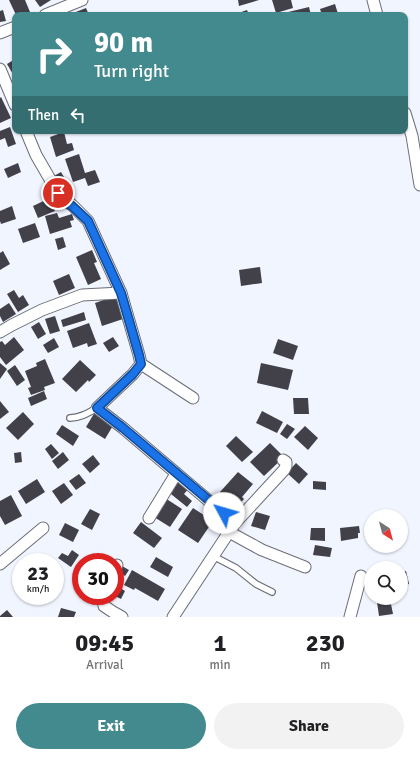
<!DOCTYPE html>
<html lang="en">
<head>
<meta charset="utf-8">
<style>
  :root { --surface:#fff; --page:#f2f2f2; --text:#202124; --muted:#757577; --accent:#428a8d }
  body { margin:0; font-family:Signika,sans-serif; background:var(--page); color:var(--text); height:100vh; display:flex; flex-direction:column; font-size:15px; white-space:nowrap }
  * { box-sizing:border-box; margin:0 }
  p { font-size:13px; color:var(--muted) }
  .icon { flex:none; width:22px; height:22px; fill:none; stroke:currentColor; stroke-width:2; stroke-linecap:round; stroke-linejoin:round }
  .map { position:relative; height:617px; overflow:hidden }
  .sheet { display:flex; flex-direction:column; background:var(--surface); flex:1 }
  .sheet>* { flex:none }
  .hud { position:absolute; left:12px; top:12px; width:396px; height:122px; border-radius:8px; box-shadow:0 1px 3px #0004; background:#428a8d; color:#fff; overflow:hidden }
  .needle { width:26px; rotate:144deg }
  .controls { position:absolute; left:364px; top:509px; display:grid; gap:8px }
  .controls a { display:grid; place-items:center; width:44px; height:44px; border-radius:50%; background:var(--surface); box-shadow:0 1px 3px #0004; font-size:20px }
  .speed { position:absolute; left:12px; top:553px; display:flex; gap:8px; font-size:20px; font-weight:700; text-align:center }
  .speed>* { display:grid; place-content:center; width:52px; height:52px; border-radius:50%; background:var(--surface); box-shadow:0 1px 3px #0004; line-height:1 }
  .speed small { font-size:10px; font-weight:400 }
  .speed .limit { border:6px solid #d22; background:#fff; color:#111 }
  .pin { position:absolute; display:grid; place-items:center; width:34px; height:34px; color:#fff; margin:-17px; border:2px solid #fff; border-radius:50%; box-shadow:0 1px 4px #0007 }
  .me { position:absolute; width:44px; margin:-22px; rotate:309deg; stroke-linejoin:round; filter:drop-shadow(0 0 3px #0008) }
  .turn { display:flex; align-items:center; gap:14px; height:84px; padding:0 16px; font-size:18px }
  .turn .icon { width:52px; height:52px; stroke-width:2.5 }
  .turn b { display:block; font-size:28px; line-height:34px }
  .then { display:flex; align-items:center; height:38px; padding:0 16px; background:#0003; gap:8px; font-size:15px }
  .eta { display:flex; justify-content:space-evenly; align-items:center; height:68px; text-align:center }
  .eta b { font-size:24px; font-weight:700; line-height:28px }
  .button { display:flex; gap:8px; margin-top:auto; padding:8px 16px }
  .button a { flex:1; height:46px; border-radius:24px; background:var(--accent); color:#fff; font-size:16px; font-weight:700; line-height:46px; text-align:center }
  .button a+a { background:var(--page); color:var(--text) }
  .map>svg:first-child { display:block }
  .building { fill:#42414a }
  .lines { fill:none; stroke-linecap:round; stroke-linejoin:round }
  .service-casing { stroke:#6b6e77; stroke-width:8 }
  .minor-casing { stroke:#6b6e77; stroke-width:13 }
  .service { stroke:#fff; stroke-width:5.5 }
  .minor { stroke:#fff; stroke-width:11 }
  .route-casing { stroke:#114b97; stroke-width:10 }
  .route { stroke:#1a73e8; stroke-width:7 }
</style>
</head>
<body>
<div class="map">
<svg width="420" height="617" viewBox="0 0 420 617">
  <rect width="100%" height="100%" fill="#f1f5ff"/>
  <g class="building">
    <polygon points="9,0 25,0 30,12 23,15 16,15"/>
    <polygon points="35,0 51,0 40,7"/>
    <polygon points="238,0 259,0 239,6"/>
    <polygon points="272,0 291,0 293,8 276,13"/>
    <polygon points="335,4 338,14 334,15 322,15 320,9"/>
    <polygon points="309,7 311,15 280,15 280,14"/>
    <polygon points="86,8 89,15 68,15"/>
    <polygon points="3,10 6,21 0,22 0,11"/>
    <polygon points="247,10 249,15 233,15"/>
    <polygon points="15,59 15,75 14,76 7,64"/>
    <polygon points="1,97 11,118 0,123 0,98"/>
    <polygon points="10,127 16,144 8,147 5,138 0,140 0,131"/>
    <polygon points="64,132 67,144 72,143 74,150 56,157 50,137"/>
    <polygon points="79,154 85,173 95,170 100,182 88,186 85,178 73,182 65,159"/>
    <polygon points="18,163 21,172 8,178 4,169"/>
    <polygon points="61,172 68,184 62,188 54,176"/>
    <polygon points="50,198 55,211 38,218 33,206"/>
    <polygon points="12,206 16,219 1,224 0,221 0,211"/>
    <polygon points="57,213 59,218 72,214 74,220 70,221 72,227 50,234 45,216"/>
    <polygon points="35,223 40,237 23,243 18,229"/>
    <polygon points="63,237 66,247 58,250 55,239"/>
    <polygon points="92,250 97,262 94,263 101,279 88,285 76,257"/>
    <polygon points="3,251 10,264 0,270 0,253"/>
    <polygon points="260,267 262,283 241,286 239,270"/>
    <polygon points="69,274 75,288 59,295 53,281"/>
    <polygon points="14,290 19,298 23,295 29,305 18,312 7,294"/>
    <polygon points="118,295 126,318 102,326 95,303"/>
    <polygon points="9,303 16,314 3,322 0,316 0,309"/>
    <polygon points="84,312 86,320 63,327 61,320"/>
    <polygon points="55,316 60,331 50,334 45,319"/>
    <polygon points="39,322 46,334 38,339 31,327"/>
    <polygon points="89,323 97,344 88,347 87,343 73,348 67,331"/>
    <polygon points="14,337 24,350 6,365 0,357 0,342 2,341 5,345"/>
    <polygon points="113,337 119,346 109,352 103,343"/>
    <polygon points="54,338 59,347 48,353 43,345"/>
    <polygon points="278,339 298,346 293,360 273,353"/>
    <polygon points="45,359 55,383 44,387 45,390 31,395 28,388 31,387 25,371 37,366 36,363"/>
    <polygon points="80,360 96,375 89,382 88,380 76,392 62,379"/>
    <polygon points="0,363 7,369 0,379"/>
    <polygon points="261,363 293,370 288,390 257,383"/>
    <polygon points="15,365 25,380 17,386 7,371"/>
    <polygon points="44,391 47,399 31,406 28,398"/>
    <polygon points="293,398 308,398 309,414 294,414"/>
    <polygon points="0,401 9,412 0,419"/>
    <polygon points="262,411 283,422 277,433 256,423"/>
    <polygon points="23,412 34,424 18,440 6,428"/>
    <polygon points="95,412 114,424 105,439 86,427"/>
    <polygon points="287,424 295,429 287,439 280,434"/>
    <polygon points="62,425 79,436 73,446 56,434"/>
    <polygon points="305,426 318,438 308,450 294,437"/>
    <polygon points="236,436 253,452 242,462 226,446"/>
    <polygon points="270,443 284,457 264,476 250,462"/>
    <polygon points="51,444 59,453 52,459 45,449"/>
    <polygon points="21,452 22,462 15,463 14,453"/>
    <polygon points="63,452 69,460 58,469 52,461"/>
    <polygon points="93,455 100,464 90,473 82,464"/>
    <polygon points="296,463 308,474 299,484 287,473"/>
    <polygon points="238,472 253,484 242,497 244,499 237,506 220,492"/>
    <polygon points="79,474 86,483 76,490 69,481"/>
    <polygon points="177,477 190,487 184,494 192,501 187,507 166,490"/>
    <polygon points="37,479 45,492 26,504 18,491"/>
    <polygon points="313,481 326,482 326,490 313,489"/>
    <polygon points="64,483 73,495 61,504 52,491"/>
    <polygon points="11,495 22,516 5,525 0,516 0,501"/>
    <polygon points="165,498 182,509 170,527 154,517"/>
    <polygon points="193,508 213,521 198,543 178,530"/>
    <polygon points="90,509 100,514 92,530 81,524"/>
    <polygon points="256,512 270,516 265,530 251,526"/>
    <polygon points="141,522 162,538 154,548 133,533"/>
    <polygon points="65,523 79,530 73,542 59,535"/>
    <polygon points="359,526 360,533 358,533 358,538 341,541 340,528"/>
    <polygon points="311,528 325,528 325,541 310,540"/>
    <polygon points="315,545 332,548 330,557 313,555"/>
    <polygon points="72,550 79,555 71,567 58,558 62,553 68,556"/>
    <polygon points="156,557 173,567 168,577 150,567"/>
    <polygon points="122,566 129,570 125,576 119,572"/>
    <polygon points="132,570 165,589 158,601 135,588 134,590 124,585"/>
    <polygon points="406,571 409,584 401,586 401,573"/>
    <polygon points="117,586 125,591 121,599 115,596 115,590"/>
    <polygon points="390,599 393,614 379,616 377,602"/>
    <polygon points="61,608 76,612 74,617 58,617"/>
    <polygon points="7,610 13,617 0,617 0,616"/>
  </g>
  <g class="lines">
    <defs>
      <g id="service">
        <path d="M70,418C80,418 88,413 97,408"/>
        <polyline points="213,556 236,568 256,584 272,592"/>
      </g>
      <g id="minor">
        <polyline points="373,0 377,15"/>
        <polyline points="45,15 82,0"/>
        <polyline points="0,33 15,27"/>
        <polyline points="0,69 15,105"/>
        <polyline points="405,113 412,136 420,185"/>
        <polyline points="26,131 36,155 58,193 63,199 72,205 88,221 121,293 139,355 141,364 133,374 97,408 123,428 235,523 173,617"/>
        <polyline points="0,332 12,325 42,310 82,295 121,293"/>
        <polyline points="141,364 193,398"/>
        <polyline points="149,518 176,474"/>
        <polyline points="235,523 284,470 286,466 286,462 283,460"/>
        <polyline points="229,532 262,550 305,567"/>
        <polyline points="0,564 43,528"/>
        <polyline points="115,570 117,565"/>
        <polyline points="104,596 103,599 104,606 113,612 122,617"/>
        <polyline points="350,617 361,576"/>
      </g>
    </defs>
    <use href="#service" class="service-casing"/>
    <use href="#minor" class="minor-casing"/>
    <use href="#service" class="service"/>
    <use href="#minor" class="minor"/>
  </g>
  <g class="lines">
    <defs>
      <polyline id="route" points="58,193 63,200 72,206 88,221 121,293 139,355 141,364 133,374 97,408 123,428 224,513"/>
    </defs>
    <use href="#route" class="route-casing"/>
    <use href="#route" class="route"/>
  </g>
</svg>
<div class="controls">
<a><svg class="needle" viewBox="-14 -14 28 28"><path d="M0-13l5 13h-10z" fill="#e53935"/><path d="M0 13l5-13h-10z" fill="#757577"/></svg></a>
<a><svg class="icon" aria-label="search" viewBox="0 0 24 24"><circle cx="10" cy="10" r="6"/><path d="M15 15l6 6"/></svg></a>
</div>
<div class="speed"><div>23<small>km/h</small></div><div class="limit">30</div></div>
<div class="pin" style="left:58px;top:193px;background:#d93025"><svg class="icon" aria-label="arrive" viewBox="0 0 24 24"><path d="M6 21V4h12l-3 4 3 4H6"/></svg></div>
<svg class="me" style="left:224px;top:513px" viewBox="-20 -20 40 40"><circle r="19" fill="#fff"/><path d="M0-13L10 11 0 6-10 11z" fill="#1a73e8"/></svg>
<div class="hud">
<div class="turn"><svg class="icon" aria-label="right" viewBox="0 0 24 24"><path d="M7 20v-9h11M14 6l5 5-5 5"/></svg><div><b>90 m</b>Turn right</div></div>
<div class="then">Then<svg class="icon" aria-label="left" viewBox="0 0 24 24"><path d="M17 20v-9H6M10 6l-5 5 5 5"/></svg></div>
</div>
</div>
<section class="sheet">
<div class="eta">
<div><b>09:45</b><p>Arrival</p></div>
<div><b>1</b><p>min</p></div>
<div><b>230</b><p>m</p></div>
</div>
<div class="button"><a>Exit</a><a>Share</a></div>
</section>
</body>
</html>
